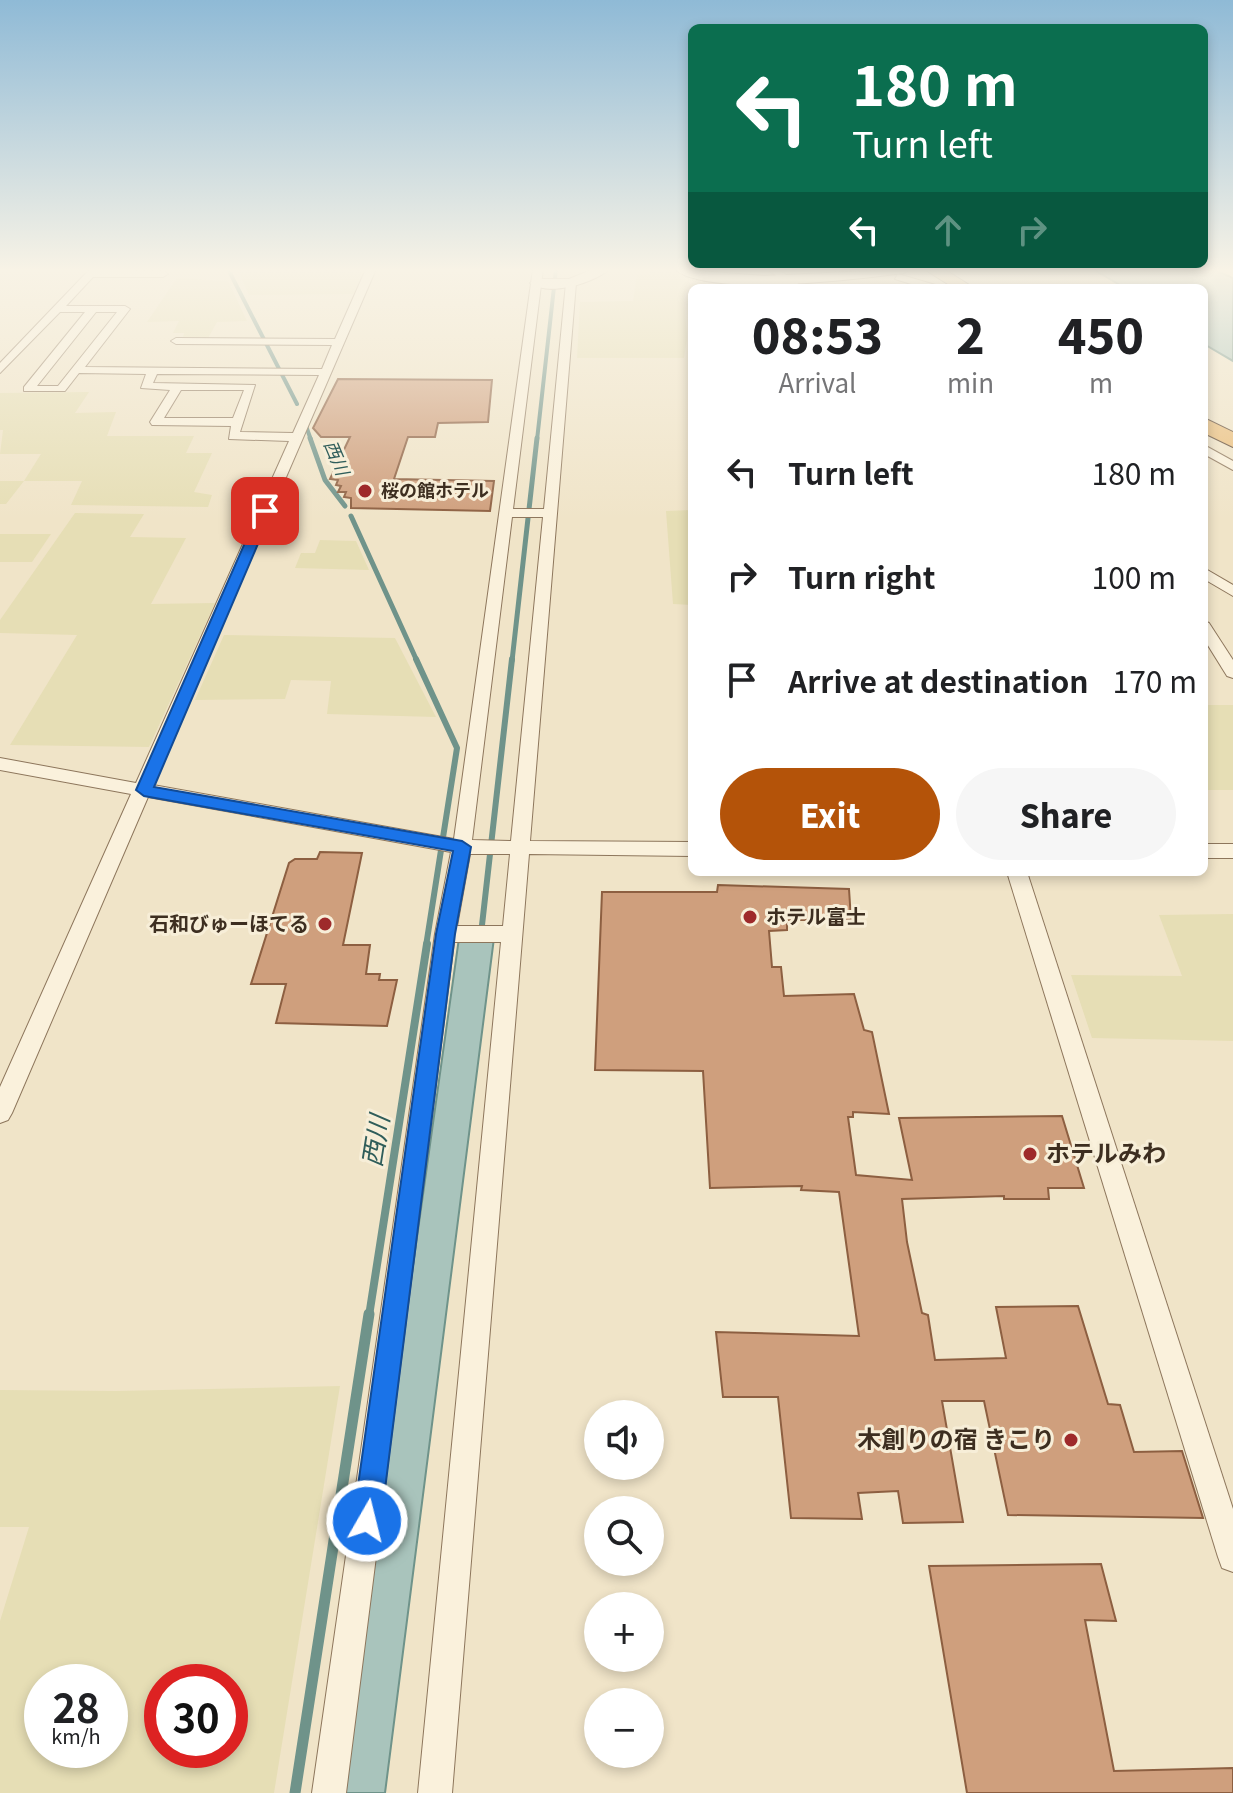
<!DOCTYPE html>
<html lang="en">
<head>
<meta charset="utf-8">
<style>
  :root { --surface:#fff; --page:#f6f6f6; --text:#202124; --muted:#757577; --accent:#b45309 }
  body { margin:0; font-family:Georgia,"Noto Sans JP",serif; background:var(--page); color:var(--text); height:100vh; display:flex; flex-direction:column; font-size:30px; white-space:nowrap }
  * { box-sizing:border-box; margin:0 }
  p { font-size:26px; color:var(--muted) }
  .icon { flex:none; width:44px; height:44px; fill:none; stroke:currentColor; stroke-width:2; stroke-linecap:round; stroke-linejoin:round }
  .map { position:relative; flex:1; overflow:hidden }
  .drawer { position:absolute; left:688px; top:284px; width:520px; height:592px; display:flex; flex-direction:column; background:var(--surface); border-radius:12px; box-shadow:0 4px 12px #0003 }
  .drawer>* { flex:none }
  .banner { position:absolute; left:688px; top:24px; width:520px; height:244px; border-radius:12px; box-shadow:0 4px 12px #0003; background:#0b6e4f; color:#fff; overflow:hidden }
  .buttons { position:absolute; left:584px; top:1400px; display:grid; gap:16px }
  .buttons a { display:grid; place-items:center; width:80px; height:80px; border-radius:50%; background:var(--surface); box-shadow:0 4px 12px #0003; font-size:40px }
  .speed { position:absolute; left:24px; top:1664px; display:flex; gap:16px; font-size:40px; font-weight:700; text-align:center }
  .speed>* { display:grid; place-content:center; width:104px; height:104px; border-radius:50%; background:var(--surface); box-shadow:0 4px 12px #0003; line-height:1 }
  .speed small { font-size:20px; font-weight:400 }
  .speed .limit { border:12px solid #d22; background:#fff; color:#111 }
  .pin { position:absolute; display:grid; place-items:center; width:68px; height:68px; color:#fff; margin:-34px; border-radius:16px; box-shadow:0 4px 12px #0006 }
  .me { position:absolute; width:88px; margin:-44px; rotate:8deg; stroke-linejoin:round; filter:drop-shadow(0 0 6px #0008) }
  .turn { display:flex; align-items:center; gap:28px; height:168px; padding:0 32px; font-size:36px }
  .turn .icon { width:104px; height:104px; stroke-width:2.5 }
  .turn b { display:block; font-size:56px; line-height:68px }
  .lanes { display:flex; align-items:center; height:76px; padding:0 32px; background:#0003; justify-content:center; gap:40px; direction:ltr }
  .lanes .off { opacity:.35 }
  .eta { display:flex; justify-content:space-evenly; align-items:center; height:136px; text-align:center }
  .eta b { font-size:48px; font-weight:800; line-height:56px }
  .primary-button { display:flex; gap:16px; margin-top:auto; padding:16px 32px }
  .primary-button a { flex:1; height:92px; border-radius:48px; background:var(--accent); color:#fff; font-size:32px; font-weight:800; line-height:92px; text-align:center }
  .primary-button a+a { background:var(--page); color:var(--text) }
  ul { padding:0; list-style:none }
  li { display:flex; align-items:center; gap:24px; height:104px; padding:0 32px }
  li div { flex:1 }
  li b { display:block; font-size:30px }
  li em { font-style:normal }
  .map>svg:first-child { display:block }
  .farmland { fill:#e6deb5; fill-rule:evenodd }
  .water { fill:#a9c4bc; stroke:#6f938a; stroke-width:2 }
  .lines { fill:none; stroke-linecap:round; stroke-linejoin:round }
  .stream-far4 { stroke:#6f938a; stroke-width:4 }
  .stream-far3 { stroke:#6f938a; stroke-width:5 }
  .stream-far2 { stroke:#6f938a; stroke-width:6 }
  .stream-far1 { stroke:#6f938a; stroke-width:8 }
  .stream { stroke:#6f938a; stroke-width:11 }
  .building { fill:#cf9f7d; stroke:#8d5f41; stroke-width:2 }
  .minor-casing { stroke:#8d765c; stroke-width:2 }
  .tertiary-casing { stroke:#8d765c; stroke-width:2 }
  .secondary-casing { stroke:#6f573f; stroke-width:2 }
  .trunk-casing { stroke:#5b4430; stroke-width:2 }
  .minor { fill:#faf1dc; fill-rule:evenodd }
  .tertiary { fill:#faf1dc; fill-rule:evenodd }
  .secondary { fill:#faf1dc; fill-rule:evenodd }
  .trunk { fill:#eabe7c; fill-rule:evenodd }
  .route { fill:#1a73e8; stroke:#114b97; stroke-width:2 }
  .poi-dot { fill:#9e2a2b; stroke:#f7eed8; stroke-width:3 }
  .labels { text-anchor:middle; stroke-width:6; stroke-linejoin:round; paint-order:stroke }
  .far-water-label { font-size:18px; font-style:italic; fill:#2f5d5a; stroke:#f7eed8 }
  .far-poi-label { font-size:18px; font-weight:bold; fill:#3d2e20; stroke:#f7eed8; text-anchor:start }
  .poi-label { font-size:20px; font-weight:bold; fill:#3d2e20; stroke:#f7eed8; text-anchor:start }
  .near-poi-label { font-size:24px; font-weight:bold; fill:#3d2e20; stroke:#f7eed8; text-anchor:start }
  .near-water-label { font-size:26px; font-style:italic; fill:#2f5d5a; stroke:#f7eed8 }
</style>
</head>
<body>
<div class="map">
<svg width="1233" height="1793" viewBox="0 0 1233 1793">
  <rect width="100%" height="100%" fill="#f0e4c8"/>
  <g class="farmland">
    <polygon points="237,269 365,269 354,294 249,295"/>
    <polygon points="651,269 690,276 684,298 687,338 684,358 577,358 580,302 633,301 637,275 650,275"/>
    <polygon points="177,278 228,281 247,321 217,322 208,338 183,337 184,333 173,333 179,321 147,322"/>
    <polygon points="89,392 75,413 116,412 107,436 194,436 186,453 212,453 194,492 212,495 208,507 71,505 82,481 24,481 6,504 0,504 0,481 24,481 41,454 0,454 3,430 0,430 0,393"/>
    <polygon points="692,510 692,605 673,604 666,511"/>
    <polygon points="75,513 144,514 130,537 186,538 151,604 215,603 149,747 10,745 77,635 0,633 0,620"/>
    <polygon points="0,534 51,534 32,562 0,562"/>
    <polygon points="320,540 356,541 369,570 295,568 301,553 315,553"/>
    <polygon points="224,635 395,638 436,717 327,714 331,681 291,680 285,699 195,700"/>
    <rect x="1204" y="705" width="29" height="85"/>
    <polygon points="1233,914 1233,1041 1092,1038 1071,975 1182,976 1159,915"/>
    <path d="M340,1386L274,1793H0V1621L29,1527H0V1390L116,1391ZM42,1682H110V1750H42ZM230,1682V1750H162V1682Z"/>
  </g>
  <g class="water">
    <polygon points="1093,269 1213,269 1233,278 1233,361 1204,344 1204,288 1125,288"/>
    <polygon points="459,938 494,938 385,1793 339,1793"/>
  </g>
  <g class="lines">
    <g class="stream-far4">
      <polyline points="228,269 297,404"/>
      <polyline points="305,423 311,440"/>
      <polyline points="537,440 556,269"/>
    </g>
    <g class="stream-far3">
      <polyline points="310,438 325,480 345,506"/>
      <polyline points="351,516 417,661"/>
      <polyline points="512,661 537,438"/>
    </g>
    <g class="stream-far2">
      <polyline points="416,659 457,748 426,946"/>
      <polyline points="481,934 512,659"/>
    </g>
    <polyline class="stream-far1" points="369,1316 427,944"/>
    <polyline class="stream" points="295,1793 369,1314"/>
  </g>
  <g class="building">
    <polygon points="338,379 492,380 488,422 438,423 435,437 408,437 394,479 494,481 490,511 351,508 351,498 344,497 346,492 338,492 341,486 336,485 338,480 330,479 350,437 321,437 313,428"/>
    <polygon points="320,852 362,853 343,945 370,945 366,974 380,974 379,980 397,980 387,1026 276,1023 286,984 251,984 289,863 295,859 317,859"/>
    <polygon points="718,885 849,889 851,920 787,920 787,930 769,931 772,967 781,967 784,996 854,994 864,1030 872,1032 889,1114 853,1112 853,1117 848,1117 856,1175 912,1180 899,1118 1062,1116 1084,1188 1048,1188 1049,1199 1004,1199 1004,1196 902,1199 907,1242 922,1313 928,1315 935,1360 1006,1358 996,1307 1078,1306 1108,1404 1120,1405 1134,1452 1182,1451 1203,1518 1008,1515 984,1401 942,1401 963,1522 903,1523 898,1491 858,1493 862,1519 791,1518 778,1397 723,1397 716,1332 859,1336 839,1192 801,1190 802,1186 710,1188 703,1071 595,1070 602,892 717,892"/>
    <polygon points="1101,1564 1116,1621 1085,1620 1114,1771 1233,1768 1233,1793 967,1793 929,1566"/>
  </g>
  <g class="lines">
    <defs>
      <g id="minor">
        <path d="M90,269L163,271L168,274L163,277H93L66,306H125L130,309L85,367L322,369L332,345L176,344L171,341L176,338L335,339L366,269H376L153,785L454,839L533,269H543L513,509H544L566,283L571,280L576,283L530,841L692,842V856L529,854L452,1793H418L501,942H454L346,1793H312L435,934L451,852L148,797L12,1113L8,1120L0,1123V1087L131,794L0,770V758L136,783L289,441L229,439L231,426L152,425L150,422L170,390L141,388L146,374L79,373L65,391H24V387L85,312H60L0,373V363ZM96,312H117L58,386H37ZM157,374L319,375L293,433L240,432L255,385L153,383ZM181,390H244L233,418H164ZM512,517H543L511,841L472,840ZM470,854H510L503,926H457Z"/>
        <polygon points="767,269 778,269 804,288 793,288"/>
        <polygon points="898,274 939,286 940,288 924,288 895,279"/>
        <polygon points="1204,445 1233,461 1233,470 1204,454"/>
        <polygon points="1204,568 1233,585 1233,596 1204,579"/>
        <polygon points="1204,621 1209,623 1233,660 1233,678 1227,676 1204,639"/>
        <rect x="1204" y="844" width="29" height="14"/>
        <polygon points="1007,872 1027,872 1233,1509 1233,1572 1222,1568 1218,1557"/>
      </g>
      <path id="tertiary" d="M593,269H610C593,283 550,297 530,283L536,279H569Z"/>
      <path id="secondary" d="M674,269L764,276L911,269L904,273C858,279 709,298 674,269Z"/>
      <g id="trunk">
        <polygon points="924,269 944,269 974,288 954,288"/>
        <polygon points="1204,418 1233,432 1233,447 1204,433"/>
      </g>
    </defs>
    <use href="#minor" class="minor-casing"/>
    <use href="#tertiary" class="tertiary-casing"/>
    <use href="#secondary" class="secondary-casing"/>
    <use href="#trunk" class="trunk-casing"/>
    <use href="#minor" class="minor"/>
    <use href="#tertiary" class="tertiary"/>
    <use href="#secondary" class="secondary"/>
    <use href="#trunk" class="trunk"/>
  </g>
  <linearGradient id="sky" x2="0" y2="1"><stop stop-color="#8fbad6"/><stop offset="0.52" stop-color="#f8f3e6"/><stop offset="1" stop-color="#f8f3e6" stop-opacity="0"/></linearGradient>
  <rect width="1233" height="520" fill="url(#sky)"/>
  <polygon class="route" points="265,507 272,511 154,787 462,841 471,847 455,934 381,1521 377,1531 367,1535 357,1531 353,1521 436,934 453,851 144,796 136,790 259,511"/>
  <g class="poi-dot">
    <circle cx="365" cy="491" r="8"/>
    <circle cx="750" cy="917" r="8"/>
    <circle cx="325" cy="924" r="8"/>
    <circle cx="1030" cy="1154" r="8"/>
    <circle cx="1071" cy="1440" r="8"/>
  </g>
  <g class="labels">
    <g class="far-water-label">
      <text transform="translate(336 458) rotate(67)" y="6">西川</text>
    </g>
    <g class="far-poi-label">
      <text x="381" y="497">桜の館ホテル</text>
    </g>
    <g class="poi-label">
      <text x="766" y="924">ホテル富士</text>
      <text x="309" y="931" text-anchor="end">石和びゅーほてる</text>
    </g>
    <g class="near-poi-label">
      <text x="1046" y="1162">ホテルみわ</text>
      <text x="1055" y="1448" text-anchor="end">木創りの宿 きこり</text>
    </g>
    <g class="near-water-label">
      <text transform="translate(376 1141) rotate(-81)" y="9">西川</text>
    </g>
  </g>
</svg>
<div class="buttons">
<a><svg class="icon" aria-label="sound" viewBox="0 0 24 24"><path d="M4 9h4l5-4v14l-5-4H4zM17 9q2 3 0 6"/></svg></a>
<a><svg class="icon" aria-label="search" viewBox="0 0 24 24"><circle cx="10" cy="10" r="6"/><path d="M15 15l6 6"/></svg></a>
<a>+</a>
<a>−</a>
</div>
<div class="speed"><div>28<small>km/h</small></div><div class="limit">30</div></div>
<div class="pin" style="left:265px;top:511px;background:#d93025"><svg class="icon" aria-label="arrive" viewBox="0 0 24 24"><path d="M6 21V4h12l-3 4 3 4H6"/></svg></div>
<svg class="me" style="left:367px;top:1521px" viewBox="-20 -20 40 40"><circle r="17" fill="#1a73e8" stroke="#fff" stroke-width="3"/><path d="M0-11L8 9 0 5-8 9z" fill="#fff"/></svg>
<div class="banner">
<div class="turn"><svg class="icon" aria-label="left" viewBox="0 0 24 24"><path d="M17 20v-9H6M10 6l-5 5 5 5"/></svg><div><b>180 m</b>Turn left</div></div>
<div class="lanes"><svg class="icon" aria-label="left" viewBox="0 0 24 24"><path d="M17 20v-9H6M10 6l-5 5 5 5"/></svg><svg class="icon off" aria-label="ahead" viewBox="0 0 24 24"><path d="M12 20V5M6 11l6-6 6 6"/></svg><svg class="icon off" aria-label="right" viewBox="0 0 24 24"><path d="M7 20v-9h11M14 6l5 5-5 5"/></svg></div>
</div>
<section class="drawer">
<div class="eta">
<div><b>08:53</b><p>Arrival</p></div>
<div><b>2</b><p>min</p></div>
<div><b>450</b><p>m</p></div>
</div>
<ul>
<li><svg class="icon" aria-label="left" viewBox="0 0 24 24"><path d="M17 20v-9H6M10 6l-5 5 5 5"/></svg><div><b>Turn left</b></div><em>180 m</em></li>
<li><svg class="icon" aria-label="right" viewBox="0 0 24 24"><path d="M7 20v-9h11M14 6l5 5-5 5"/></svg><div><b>Turn right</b></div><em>100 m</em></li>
<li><svg class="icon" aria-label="arrive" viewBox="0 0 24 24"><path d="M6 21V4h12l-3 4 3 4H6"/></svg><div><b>Arrive at destination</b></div><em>170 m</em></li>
</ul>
<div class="primary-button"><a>Exit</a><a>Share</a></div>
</section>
</div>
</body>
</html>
